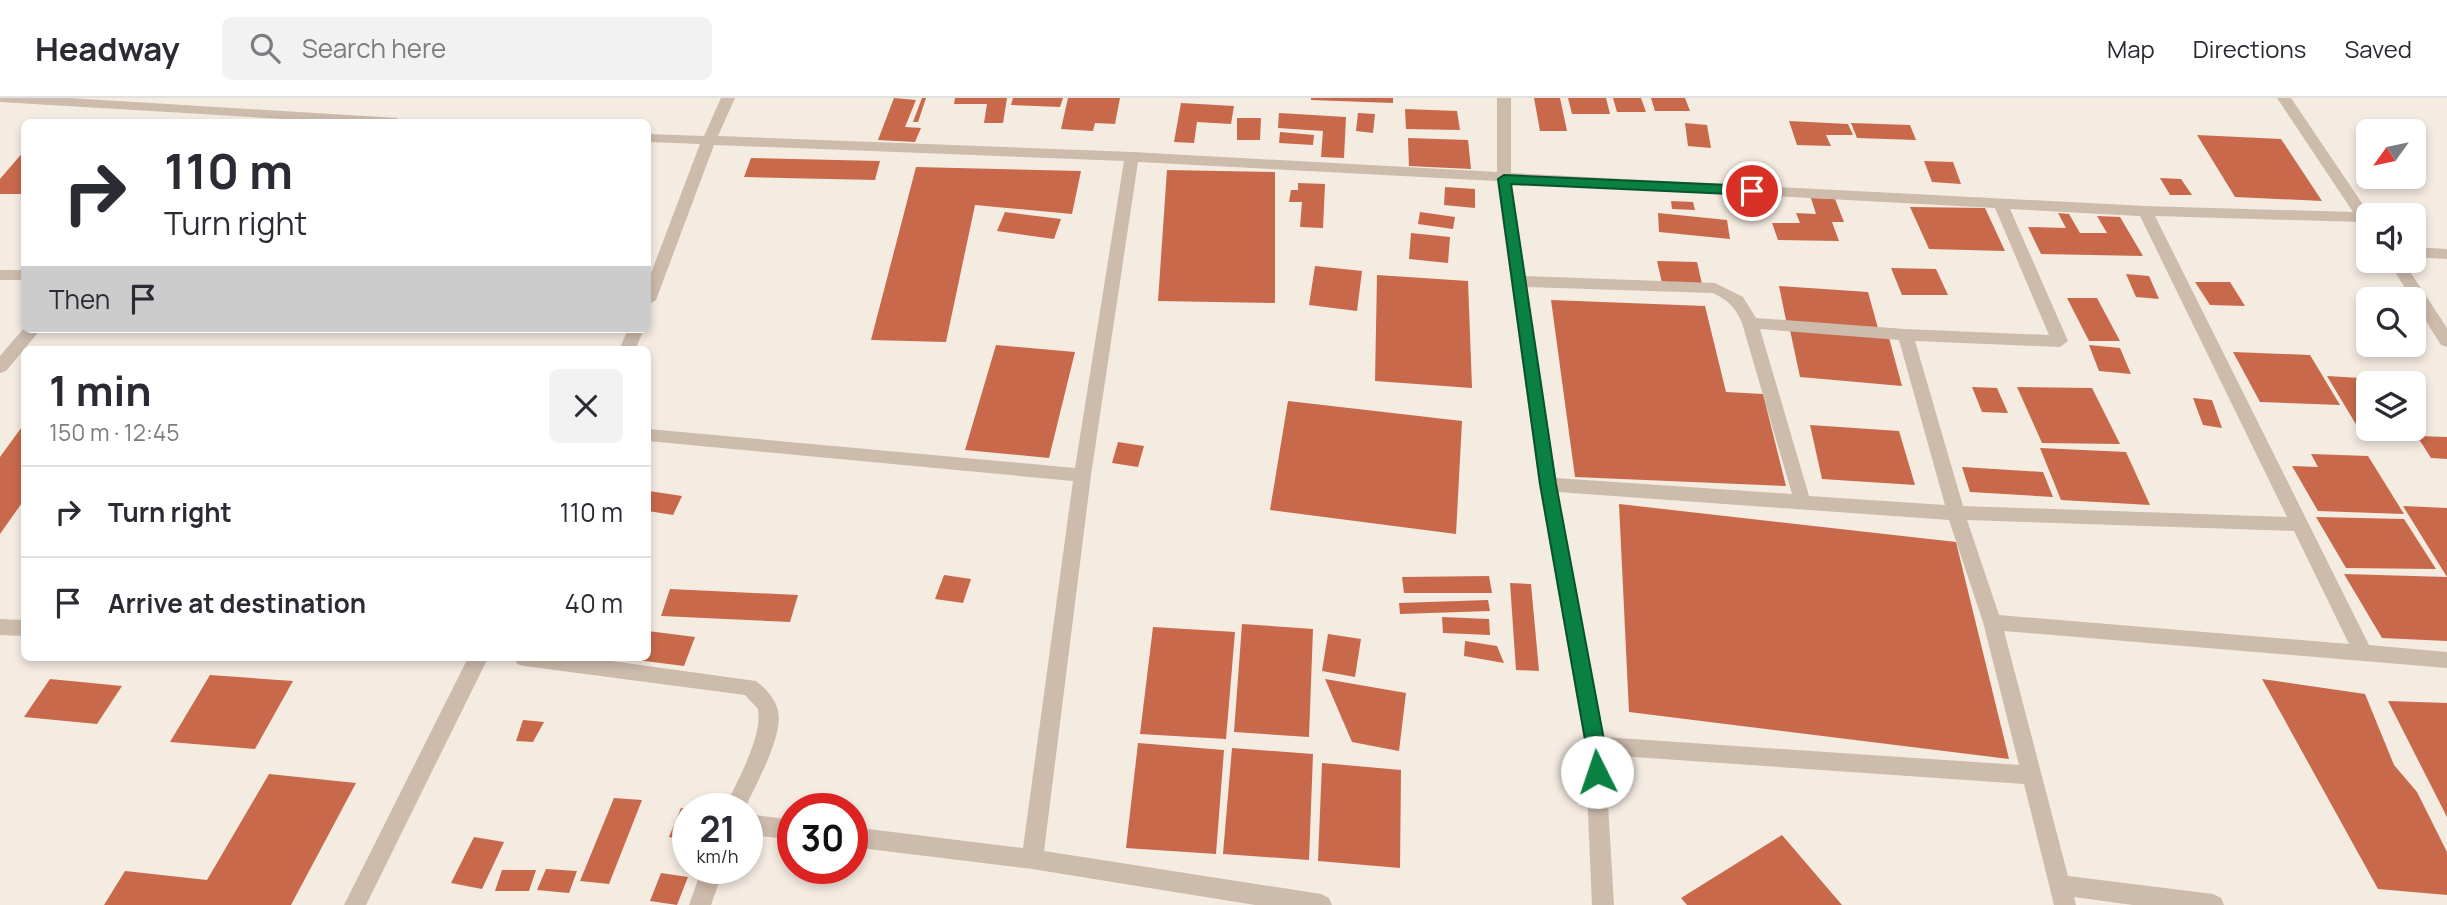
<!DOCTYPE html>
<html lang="en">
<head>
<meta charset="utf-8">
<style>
  :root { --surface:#fff; --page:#f2f2f3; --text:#2b2b33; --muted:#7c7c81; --line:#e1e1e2 }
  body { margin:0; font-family:Manrope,sans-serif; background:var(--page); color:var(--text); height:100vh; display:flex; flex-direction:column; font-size:26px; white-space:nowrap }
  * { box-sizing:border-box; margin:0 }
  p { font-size:23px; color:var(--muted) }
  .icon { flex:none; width:38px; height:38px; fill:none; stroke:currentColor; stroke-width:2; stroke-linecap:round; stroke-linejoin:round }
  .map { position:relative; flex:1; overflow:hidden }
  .sheet { position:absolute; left:21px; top:248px; width:630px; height:315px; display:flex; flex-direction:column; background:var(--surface); border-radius:10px; box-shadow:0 4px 10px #0003 }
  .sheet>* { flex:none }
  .hud { position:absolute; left:21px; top:21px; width:630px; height:214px; border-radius:10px; box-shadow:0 4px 10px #0003; background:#fff; color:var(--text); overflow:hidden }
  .needle { width:46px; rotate:237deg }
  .buttons { position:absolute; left:2356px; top:21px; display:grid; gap:14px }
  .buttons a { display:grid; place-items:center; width:70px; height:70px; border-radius:10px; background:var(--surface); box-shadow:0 4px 10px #0003; font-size:35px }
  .speed { position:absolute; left:672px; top:695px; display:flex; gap:14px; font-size:35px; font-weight:700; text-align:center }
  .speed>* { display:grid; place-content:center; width:91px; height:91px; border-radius:50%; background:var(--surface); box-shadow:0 4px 10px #0003; line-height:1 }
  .speed small { font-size:18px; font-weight:400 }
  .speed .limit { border:10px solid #d22; background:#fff; color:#111 }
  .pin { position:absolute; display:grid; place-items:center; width:60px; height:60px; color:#fff; margin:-30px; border:4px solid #fff; border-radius:50%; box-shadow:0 2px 7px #0007 }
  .me { position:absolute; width:77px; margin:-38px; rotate:356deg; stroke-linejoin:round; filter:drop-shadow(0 0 5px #0008) }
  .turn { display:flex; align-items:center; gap:24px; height:147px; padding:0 28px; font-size:32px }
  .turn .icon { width:91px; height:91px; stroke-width:2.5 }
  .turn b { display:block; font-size:49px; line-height:60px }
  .then { display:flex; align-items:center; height:66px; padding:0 28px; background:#0003; gap:14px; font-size:26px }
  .round { display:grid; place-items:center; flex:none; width:74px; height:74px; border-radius:10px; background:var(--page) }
  .overview { display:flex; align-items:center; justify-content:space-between; height:119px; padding:0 28px }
  h1 { font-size:42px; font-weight:700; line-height:52px }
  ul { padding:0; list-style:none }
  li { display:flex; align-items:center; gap:21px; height:91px; padding:0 28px; border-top:2px solid var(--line) }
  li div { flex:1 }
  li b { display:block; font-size:26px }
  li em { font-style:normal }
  header { display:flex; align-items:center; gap:42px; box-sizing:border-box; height:98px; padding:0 35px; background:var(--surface); border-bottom:2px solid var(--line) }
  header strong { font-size:33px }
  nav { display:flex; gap:38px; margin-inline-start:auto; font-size:24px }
  .search { width:490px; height:63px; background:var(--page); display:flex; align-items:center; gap:18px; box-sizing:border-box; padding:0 24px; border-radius:10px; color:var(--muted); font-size:26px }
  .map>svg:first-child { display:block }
  .building { fill:#c8694b }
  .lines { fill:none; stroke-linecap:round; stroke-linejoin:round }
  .minor { fill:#cdbbac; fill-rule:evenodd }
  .route { fill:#0b8043; stroke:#07532c; stroke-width:2 }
</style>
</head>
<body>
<header>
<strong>Headway</strong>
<div class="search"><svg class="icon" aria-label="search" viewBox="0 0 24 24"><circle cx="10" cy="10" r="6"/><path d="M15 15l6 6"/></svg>Search here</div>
<nav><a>Map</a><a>Directions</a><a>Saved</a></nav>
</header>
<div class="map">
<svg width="2447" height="807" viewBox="0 0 2447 807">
  <rect width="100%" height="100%" fill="#f4ebe1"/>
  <g class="building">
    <polygon points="894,0 916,2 905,29 921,30 915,44 878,42"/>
    <polygon points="922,0 926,0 918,24 913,24"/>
    <polygon points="955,0 1007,0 1003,25 984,25 987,6 954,6"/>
    <polygon points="1013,0 1063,0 1060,9 1011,7"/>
    <polygon points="1068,0 1120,0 1115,26 1095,25 1093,33 1061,31"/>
    <polygon points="1311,0 1393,0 1393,5 1311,2"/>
    <polygon points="1534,0 1560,0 1567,33 1540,33"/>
    <polygon points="1568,0 1606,0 1610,16 1572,16"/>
    <polygon points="1613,0 1641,0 1646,14 1617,14"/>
    <polygon points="1651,0 1685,0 1690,13 1655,13"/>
    <polygon points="1181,5 1234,8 1231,26 1197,24 1194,45 1174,44"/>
    <polygon points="1405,11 1457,13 1460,32 1406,31"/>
    <polygon points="1279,15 1346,19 1344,60 1321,59 1323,33 1278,30"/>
    <polygon points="1358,15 1375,16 1373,35 1356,33"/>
    <polygon points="1237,20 1261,20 1260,42 1237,42"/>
    <polygon points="1789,23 1848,26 1853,37 1826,37 1831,48 1797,47"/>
    <polygon points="1685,25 1707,27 1711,50 1688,48"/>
    <polygon points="1851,25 1910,27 1916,42 1857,40"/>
    <polygon points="1280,34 1314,37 1313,47 1279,45"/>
    <polygon points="2197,37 2281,41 2322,103 2235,99"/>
    <polygon points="1408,40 1468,42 1471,71 1409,68"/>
    <polygon points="24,53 24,96 0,96 0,81"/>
    <polygon points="751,60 880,63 875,82 744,79"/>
    <polygon points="1924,63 1953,64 1961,86 1932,84"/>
    <polygon points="916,69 1081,73 1072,116 975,107 946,244 871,242"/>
    <polygon points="1167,72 1275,74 1275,205 1158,203"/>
    <polygon points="2160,80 2181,81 2192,97 2170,97"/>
    <polygon points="1298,85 1325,86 1323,130 1300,129 1302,104 1289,104 1291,92 1298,92"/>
    <polygon points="1445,89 1475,91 1475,110 1444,107"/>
    <polygon points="1811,100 1835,101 1844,124 1832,124 1839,143 1778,142 1772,125 1800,125 1796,115 1816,116"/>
    <polygon points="1671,103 1693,104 1695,112 1672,111"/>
    <polygon points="1910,109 1985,110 2005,153 1929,151"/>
    <polygon points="1005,114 1061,121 1054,141 997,133"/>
    <polygon points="1420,114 1455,119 1453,131 1418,126"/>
    <polygon points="1658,115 1727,122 1730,141 1659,134"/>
    <polygon points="2058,115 2069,116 2080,135 2107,135 2097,118 2120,119 2143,158 2041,156 2028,129 2066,130"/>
    <polygon points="1411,135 1450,139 1448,165 1409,161"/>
    <polygon points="1657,163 1697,164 1702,186 1662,185"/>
    <polygon points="1315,168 1362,173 1357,213 1309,207"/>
    <polygon points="1891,170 1936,171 1948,197 1902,197"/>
    <polygon points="2126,176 2149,178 2159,201 2136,199"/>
    <polygon points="1377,177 1468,183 1472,290 1375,283"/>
    <polygon points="2195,184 2230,184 2245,208 2210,207"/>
    <polygon points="1779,188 1868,194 1879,234 1787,227"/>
    <polygon points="2067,200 2097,200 2120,243 2089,243"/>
    <polygon points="1551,202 1705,208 1726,294 1763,296 1786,388 1575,379"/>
    <polygon points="1790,232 1889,240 1902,288 1800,279"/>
    <polygon points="996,247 1075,254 1049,360 965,352"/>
    <polygon points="2089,247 2120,250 2131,276 2099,273"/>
    <polygon points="2233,254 2310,257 2340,307 2260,304"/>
    <polygon points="2327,278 2360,280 2368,293 2368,331 2405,331 2411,340 2363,338"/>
    <polygon points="1972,289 1997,290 2008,315 1982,314"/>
    <polygon points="2017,289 2092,290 2120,346 2042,345"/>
    <polygon points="2193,300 2212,302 2222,330 2203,327"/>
    <polygon points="1288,303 1462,323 1456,436 1270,412"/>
    <polygon points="24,326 24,402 0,436 0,359"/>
    <polygon points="1810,327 1899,333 1915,387 1822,381"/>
    <polygon points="2417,338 2447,339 2447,361 2431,360"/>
    <polygon points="1118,344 1144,348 1138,369 1112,365"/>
    <polygon points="2040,350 2126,354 2150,407 2061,402"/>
    <polygon points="2311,356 2368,358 2404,416 2318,413 2292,368 2318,369"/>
    <polygon points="1962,369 2043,374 2053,399 1970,394"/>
    <polygon points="649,393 682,398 673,417 648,413"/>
    <polygon points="1619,406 1956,444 2009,661 1629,614"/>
    <polygon points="2403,408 2447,410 2447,543 2382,540 2344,476 2447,479"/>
    <polygon points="2316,419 2404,421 2436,471 2346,470"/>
    <polygon points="944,477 971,481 963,505 935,501"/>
    <polygon points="1489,478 1492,495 1404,495 1402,479"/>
    <polygon points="1510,485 1531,486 1539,573 1516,572"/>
    <polygon points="670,491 798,497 790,524 661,518"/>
    <polygon points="1488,502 1490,513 1400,516 1399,505"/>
    <polygon points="1442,519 1489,521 1490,537 1443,535"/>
    <polygon points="1242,526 1313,531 1309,639 1234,634"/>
    <polygon points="1153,529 1235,534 1226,641 1140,636"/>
    <polygon points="648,533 695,539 684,568 637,562 648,560"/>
    <polygon points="1328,536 1361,541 1355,579 1322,573"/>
    <polygon points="1465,543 1497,548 1504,565 1464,558"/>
    <polygon points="210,577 293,583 255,651 170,644"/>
    <polygon points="50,581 122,588 97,626 24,619"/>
    <polygon points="1325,581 1406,595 1399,653 1352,644"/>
    <polygon points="2262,581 2365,596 2394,667 2417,694 2447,754 2447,797 2378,791"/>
    <polygon points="2388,603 2447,605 2447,719"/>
    <polygon points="523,622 544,624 533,644 516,643"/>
    <polygon points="1138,645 1224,652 1216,756 1126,750"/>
    <polygon points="1232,650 1313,656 1309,762 1223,756"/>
    <polygon points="1322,665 1401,672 1400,770 1318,763"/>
    <polygon points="269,676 356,685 291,807 104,807 125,773 207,782"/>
    <polygon points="614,700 642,702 609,786 580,783"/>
    <polygon points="681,710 688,711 688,742 669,739"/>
    <polygon points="1782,737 1842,807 1687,807 1681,800"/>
    <polygon points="474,739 504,744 482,791 451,785"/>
    <polygon points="546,771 577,773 569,795 537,792"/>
    <polygon points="502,772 536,772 529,793 495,793"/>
    <polygon points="661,775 688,779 677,807 650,803"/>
  </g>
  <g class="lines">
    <g class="minor">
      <polygon points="0,0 69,0 397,20 404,24 334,24 0,4"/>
      <path d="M721,0H735L718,38L1132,54L1497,74V0H1511V75L2145,108L2353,114L2277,0H2291L2370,117H2368V130L2360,124L2155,118L2369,547L2447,554V570L2004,533L2068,778L2213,796L2221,800L2224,807H2133L2074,799L2076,807H2054L2024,686L1605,657L1614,807H1592L1585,647L1539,386L1497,83L1138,64L1091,377L1044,753L1321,796L1329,800L1332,807H1255L1032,771L852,749V729L1023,750L1073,383L648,343V331L1075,370L1124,63L714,47L656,202L648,207V183L700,46L648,44V36L704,38ZM1511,84L1995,110L2049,237L1905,231L1756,220L1743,199L1715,185L1525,178ZM2010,111L2140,118L2287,419L1963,408L1915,243L2060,249L2068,243ZM1526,189L1713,195C1728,202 1736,210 1742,225L1792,396L1556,380ZM1760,231L1899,242L1945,407L1809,398ZM1558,394L1949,422L1983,524L2019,667L1603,639ZM1967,422L2294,433L2349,546L1999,517Z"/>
      <polygon points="2413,149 2447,151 2447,161 2413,159"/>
      <polygon points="2388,163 2403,163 2447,230 2447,249 2441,247"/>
      <rect x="0" y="172" width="24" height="10"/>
      <polygon points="24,230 41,231 6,273 0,275 0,258"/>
      <polygon points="628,231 644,231 635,252 619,252"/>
      <polygon points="0,521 24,522 24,538 0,537"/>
      <polygon points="468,560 488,560 366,807 344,807"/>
      <path d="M514,560H589L756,583C766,591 775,600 778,613C784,637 755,688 745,710H725C736,684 763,640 758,611L745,597L524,568L517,566Z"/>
      <polygon points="747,716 793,722 793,742 747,736"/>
      <polygon points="702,770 724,770 711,807 689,807"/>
    </g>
  </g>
  <polygon class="route" points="1504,77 1752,88 1758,93 1752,97 1511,86 1556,386 1605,647 1606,674 1603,680 1597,682 1590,680 1586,647 1540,386 1498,81"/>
</svg>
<div class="buttons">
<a><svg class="needle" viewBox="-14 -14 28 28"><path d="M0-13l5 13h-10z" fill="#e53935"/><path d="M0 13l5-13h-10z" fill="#7c7c81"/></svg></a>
<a><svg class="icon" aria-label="sound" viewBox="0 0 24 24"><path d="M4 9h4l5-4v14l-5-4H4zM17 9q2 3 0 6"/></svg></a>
<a><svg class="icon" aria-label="search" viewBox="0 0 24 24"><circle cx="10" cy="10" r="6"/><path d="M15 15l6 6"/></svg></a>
<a><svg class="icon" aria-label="layers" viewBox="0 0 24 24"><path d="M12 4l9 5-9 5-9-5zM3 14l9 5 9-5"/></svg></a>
</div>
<div class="speed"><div>21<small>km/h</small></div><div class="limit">30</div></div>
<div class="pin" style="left:1752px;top:93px;background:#d93025"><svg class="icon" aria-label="arrive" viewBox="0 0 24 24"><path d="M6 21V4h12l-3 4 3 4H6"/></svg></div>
<svg class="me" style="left:1597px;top:674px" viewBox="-20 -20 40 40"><circle r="19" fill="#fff"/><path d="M0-13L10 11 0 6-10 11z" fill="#0b8043"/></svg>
<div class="hud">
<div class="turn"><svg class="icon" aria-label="right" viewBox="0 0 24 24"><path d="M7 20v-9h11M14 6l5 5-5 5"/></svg><div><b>110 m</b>Turn right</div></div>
<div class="then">Then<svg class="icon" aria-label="arrive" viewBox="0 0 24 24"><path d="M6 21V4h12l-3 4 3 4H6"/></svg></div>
</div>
<section class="sheet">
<div class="overview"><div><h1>1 min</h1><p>150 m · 12:45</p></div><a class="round"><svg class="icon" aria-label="close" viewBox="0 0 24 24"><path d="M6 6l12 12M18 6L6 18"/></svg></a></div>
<ul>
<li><svg class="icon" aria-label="right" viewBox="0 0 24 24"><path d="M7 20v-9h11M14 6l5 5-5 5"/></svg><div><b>Turn right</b></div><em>110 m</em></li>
<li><svg class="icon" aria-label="arrive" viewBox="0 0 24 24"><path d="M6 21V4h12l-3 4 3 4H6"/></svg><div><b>Arrive at destination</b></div><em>40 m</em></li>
</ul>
</section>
</div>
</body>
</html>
